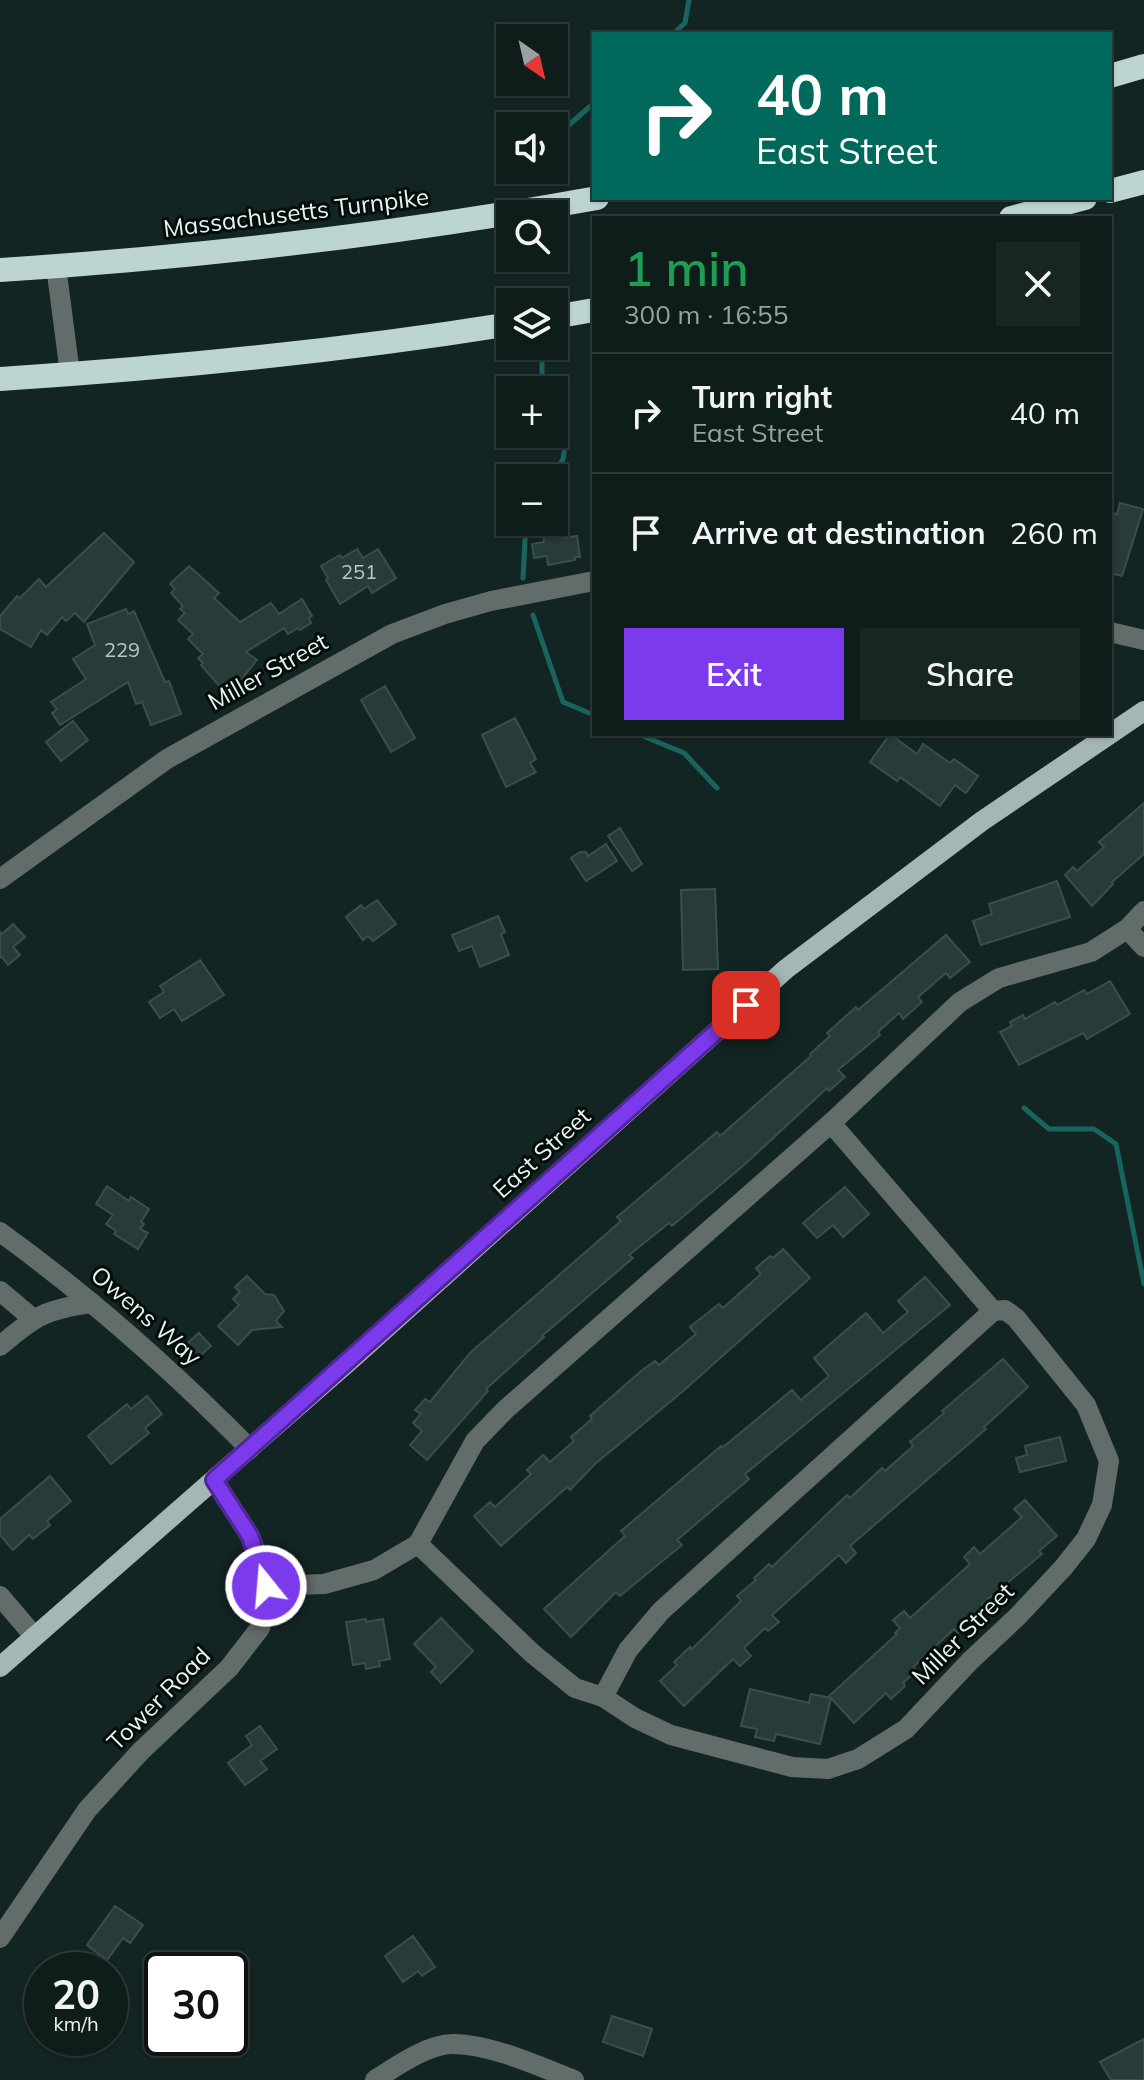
<!DOCTYPE html>
<html lang="en">
<head>
<meta charset="utf-8">
<style>
  :root { --surface:#0e1c1a; --page:#172523; --text:#f1f3f6; --muted:#9ba1a2; --line:#2e3a39; --accent:#7c3aed }
  body { margin:0; font-family:Mulish,sans-serif; background:var(--page); color:var(--text); height:100vh; display:flex; flex-direction:column; font-size:30px; white-space:nowrap }
  * { box-sizing:border-box; margin:0 }
  p { font-size:26px; color:var(--muted) }
  .icon { flex:none; width:44px; height:44px; fill:none; stroke:currentColor; stroke-width:2; stroke-linecap:round; stroke-linejoin:round }
  .map { position:relative; flex:1; overflow:hidden }
  .drawer { position:absolute; left:592px; top:216px; width:520px; height:520px; display:flex; flex-direction:column; background:var(--surface); border-radius:0px; box-shadow:0 2px 6px #0004,0 0 0 2px var(--line) }
  .drawer>* { flex:none }
  .top-card { position:absolute; left:592px; top:32px; width:520px; height:168px; border-radius:0px; box-shadow:0 2px 6px #0004,0 0 0 2px var(--line); background:#00695c; color:#fff; overflow:hidden }
  .needle { width:52px; rotate:146deg }
  .buttons { position:absolute; left:496px; top:24px; display:grid; gap:16px }
  .buttons a { display:grid; place-items:center; width:72px; height:72px; border-radius:0px; background:var(--surface); box-shadow:0 2px 6px #0004,0 0 0 2px var(--line); font-size:40px }
  .speed { position:absolute; left:24px; top:1952px; display:flex; gap:16px; font-size:40px; font-weight:700; text-align:center }
  .speed>* { display:grid; place-content:center; width:104px; height:104px; border-radius:50%; background:var(--surface); box-shadow:0 2px 6px #0004,0 0 0 2px var(--line); line-height:1 }
  .speed small { font-size:20px; font-weight:400 }
  .speed .limit { border:4px solid #111; border-radius:12px; background:#fff; color:#111 }
  .pin { position:absolute; display:grid; place-items:center; width:68px; height:68px; color:#fff; margin:-34px; border-radius:16px; box-shadow:0 4px 12px #0006 }
  .me { position:absolute; width:88px; margin:-44px; rotate:343deg; stroke-linejoin:round; filter:drop-shadow(0 0 6px #0008) }
  .turn { display:flex; align-items:center; gap:28px; height:168px; padding:0 32px; font-size:36px }
  .turn .icon { width:104px; height:104px; stroke-width:2.5 }
  .turn b { display:block; font-size:56px; line-height:68px }
  .round { display:grid; place-items:center; flex:none; width:84px; height:84px; border-radius:0px; background:var(--page) }
  .head { display:flex; align-items:center; justify-content:space-between; height:136px; padding:0 32px }
  h1 { font-size:48px; font-weight:600; line-height:60px; color:#1e9e55 }
  .button { display:flex; gap:16px; margin-top:auto; padding:16px 32px }
  .button a { flex:1; height:92px; border-radius:0px; background:var(--accent); color:#fff; font-size:32px; font-weight:600; line-height:92px; text-align:center }
  .button a+a { background:var(--page); color:var(--text) }
  ul { padding:0; list-style:none }
  li { display:flex; align-items:center; gap:24px; height:120px; padding:0 32px; border-top:2px solid var(--line) }
  li div { flex:1 }
  li b { display:block; font-size:30px }
  li em { font-style:normal }
  .map>svg:first-child { display:block }
  .lines { fill:none; stroke-linecap:round; stroke-linejoin:round }
  .stream { stroke:#186560; stroke-width:5 }
  .building { fill:#273b38; stroke:#3a4f4c; stroke-width:2 }
  .minor { stroke:#626c6a; stroke-width:20 }
  .major { stroke:#a4b7b5; stroke-width:20 }
  .highway { stroke:#bdd5d2; stroke-width:24 }
  .route-casing { stroke:#51269a; stroke-width:20 }
  .route { stroke:#7c3aed; stroke-width:14 }
  .labels { text-anchor:middle; stroke-width:6; stroke-linejoin:round; paint-order:stroke }
  .number-label { font-size:20px; fill:#b8c6c4 }
  .street-label { font-size:24px; fill:#e8f4f2; stroke:#050d0c }
</style>
</head>
<body>
<div class="map">
<svg width="1144" height="2080" viewBox="0 0 1144 2080">
  <rect width="100%" height="100%" fill="#122523"/>
  <g class="lines">
    <g class="stream">
      <polyline points="673,34 685,23 689,0"/>
      <polyline points="554,138 594,103"/>
      <polyline points="509,177 517,170"/>
      <polyline points="542,390 542,356"/>
      <polyline points="552,478 563,459 567,434 554,413"/>
      <polyline points="523,578 526,522"/>
      <polyline points="533,615 563,702 594,715"/>
      <polyline points="638,734 684,753 717,788"/>
      <polyline points="1024,1108 1049,1129 1094,1129 1116,1144 1144,1284"/>
    </g>
  </g>
  <g class="building">
    <polygon points="1120,503 1143,509 1122,576 1110,573 1110,513 1117,514"/>
    <polygon points="563,531 564,538 577,536 580,557 575,557 575,560 548,565 547,556 534,558 532,544 544,542 543,533"/>
    <polygon points="104,533 134,562 84,622 75,613 66,621 62,617 47,635 41,630 31,647 0,629 0,616 17,596 20,598 39,579 46,587"/>
    <polygon points="357,549 363,558 378,549 396,578 372,593 368,586 340,604 326,580 328,578 321,566 340,555 342,558"/>
    <polygon points="189,566 219,593 214,598 240,622 271,603 279,614 302,599 312,616 309,618 311,623 300,630 298,628 288,634 284,628 246,652 257,660 228,696 201,665 203,663 198,658 203,654 188,639 193,634 178,620 185,613 180,609 183,606 171,593 175,589 170,584"/>
    <polygon points="126,609 128,614 134,611 165,682 169,681 181,714 151,725 142,702 136,704 128,682 60,725 52,713 57,709 51,702 86,679 73,659 95,645 87,624"/>
    <polygon points="385,686 415,738 391,752 361,700"/>
    <polygon points="515,718 536,759 530,763 536,772 506,787 482,735"/>
    <polygon points="73,721 88,740 61,761 46,742"/>
    <polygon points="890,734 917,754 923,744 950,763 954,759 978,776 966,793 955,785 940,806 900,777 897,781 870,762"/>
    <polygon points="1144,803 1144,854 1112,882 1113,884 1092,906 1065,875 1073,867 1077,871 1104,847 1099,842"/>
    <polygon points="620,828 642,864 632,871 608,836"/>
    <polygon points="606,844 617,861 586,881 571,858 580,852 586,852 588,856"/>
    <polygon points="1057,881 1070,917 981,945 973,921 992,914 989,904"/>
    <polygon points="715,889 718,969 683,970 681,890"/>
    <polygon points="377,900 396,924 373,941 368,936 363,940 346,917 361,905 364,909"/>
    <polygon points="498,916 505,932 501,934 509,955 480,967 472,946 459,951 452,935"/>
    <polygon points="13,924 25,937 13,947 20,955 8,965 2,957 0,958 0,932 2,934"/>
    <polygon points="946,935 970,962 950,978 946,973 918,997 922,1002 903,1019 899,1013 878,1032 880,1035 838,1070 845,1077 829,1091 827,1088 744,1165 672,1226 669,1223 629,1255 633,1258 542,1336 544,1337 486,1389 488,1391 427,1460 410,1445 422,1431 413,1423 421,1414 415,1410 425,1399 430,1402 470,1353 621,1221 617,1217 717,1132 720,1136 811,1056 810,1054 830,1036 827,1033 856,1007 858,1010"/>
    <polygon points="200,960 224,995 182,1021 174,1009 160,1018 149,1002 164,992 160,986"/>
    <polygon points="1110,981 1130,1014 1087,1039 1083,1033 1019,1065 1000,1032 1012,1026 1010,1022 1023,1015 1025,1019 1055,1002 1057,1005 1084,990 1087,994"/>
    <polygon points="107,1186 129,1201 131,1197 149,1209 141,1222 144,1224 140,1229 148,1233 138,1249 114,1234 116,1231 106,1224 113,1215 96,1204"/>
    <polygon points="845,1187 869,1214 843,1237 833,1225 817,1238 803,1223"/>
    <polygon points="783,1249 810,1278 682,1392 595,1464 570,1490 567,1487 501,1546 474,1516 490,1502 495,1507 531,1474 527,1470 543,1455 550,1462 574,1441 571,1437 592,1419 590,1416 641,1371 655,1361 659,1365 696,1334 690,1327 719,1304 723,1308 761,1274 756,1268 770,1256 773,1258"/>
    <polygon points="247,1276 265,1294 274,1295 284,1311 276,1321 282,1327 252,1330 238,1345 218,1326 239,1305 233,1299 240,1292 235,1287"/>
    <polygon points="925,1277 950,1305 745,1474 749,1479 677,1540 682,1545 620,1596 616,1592 571,1637 544,1609 625,1536 621,1531 721,1446 722,1448 792,1390 801,1400 829,1376 814,1358 866,1313 883,1333 908,1312 898,1301"/>
    <polygon points="199,1333 211,1346 196,1359 184,1346"/>
    <polygon points="1003,1359 1028,1387 984,1427 986,1429 850,1546 856,1553 846,1563 839,1555 772,1615 779,1622 768,1631 765,1628 744,1648 751,1656 740,1666 733,1659 684,1706 660,1681 677,1665 674,1662 690,1647 692,1649 741,1601 737,1596 756,1580 754,1578 769,1564 772,1567 847,1495 850,1498 882,1468 885,1471 913,1446 910,1442 944,1413 942,1411"/>
    <polygon points="147,1396 162,1414 145,1428 149,1433 111,1464 88,1436 127,1404 131,1409"/>
    <polygon points="1060,1437 1066,1461 1020,1472 1016,1458 1027,1455 1025,1446"/>
    <polygon points="50,1476 71,1501 47,1521 50,1525 33,1539 29,1535 13,1550 0,1535 0,1519"/>
    <polygon points="1025,1500 1057,1536 1039,1551 1042,1554 982,1604 983,1606 971,1617 973,1619 958,1633 954,1629 913,1667 916,1671 903,1683 905,1686 891,1699 886,1693 854,1723 829,1696 897,1634 895,1633 900,1628 893,1620 904,1611 910,1618 970,1564 964,1557 974,1547 980,1554 1022,1517 1014,1509"/>
    <polygon points="441,1618 473,1651 441,1683 431,1672 436,1667 414,1644"/>
    <polygon points="366,1619 366,1622 383,1619 390,1659 379,1661 380,1666 366,1669 365,1663 353,1665 346,1622"/>
    <polygon points="750,1689 809,1703 811,1694 831,1698 820,1744 776,1734 774,1741 755,1737 757,1729 741,1726"/>
    <polygon points="260,1726 277,1749 260,1761 267,1769 245,1785 228,1763 252,1745 246,1736"/>
    <polygon points="115,1906 143,1925 130,1943 123,1938 107,1960 87,1945"/>
    <polygon points="413,1936 435,1967 422,1976 418,1971 403,1982 385,1956"/>
    <polygon points="612,2016 652,2029 643,2056 603,2042"/>
    <polygon points="1144,2039 1144,2080 1111,2080 1100,2062"/>
  </g>
  <g class="lines">
    <g class="minor">
      <polyline points="56,266 70,374"/>
      <polyline points="1110,632 1144,640"/>
      <polyline points="0,879 167,759 392,634 445,614 491,601 594,581"/>
      <polyline points="1127,929 1144,947"/>
      <path d="M0,1232C90,1297 172,1370 250,1449"/>
      <polyline points="0,1291 32,1318"/>
      <path d="M0,1346C35,1316 46,1309 92,1303"/>
      <polyline points="418,1544 533,1654 575,1688 603,1697 628,1650 661,1611 993,1311 831,1123"/>
      <polyline points="266,1586 324,1584 374,1570 418,1544 475,1441 505,1410 831,1123 960,1002 999,978 1091,952 1127,929 1144,911"/>
      <polyline points="0,1596 34,1636"/>
      <polyline points="603,1697 635,1718 671,1735 792,1767 828,1769 858,1759 906,1729 970,1661 1018,1616 1063,1568 1086,1539 1102,1505 1109,1461 1086,1405 1016,1318 1005,1310 993,1311"/>
      <polyline points="0,1938 87,1810 141,1751 229,1668 260,1628 265,1611 266,1586 259,1560 250,1536 214,1480"/>
      <path d="M375,2080C395,2067 429,2043 454,2044C493,2045 538,2066 574,2080"/>
    </g>
    <polyline class="major" points="0,1667 354,1357 786,969 982,821 1144,711"/>
    <g class="highway">
      <polyline points="1110,76 1144,66"/>
      <polyline points="1110,191 1144,182"/>
      <polyline points="1011,218 1085,198"/>
      <path d="M0,270C200,257 399,234 597,198"/>
      <polyline points="554,317 594,310"/>
      <path d="M0,379C171,368 341,351 510,324"/>
    </g>
  </g>
  <g class="lines">
    <defs>
      <polyline id="route" points="266,1586 250,1536 214,1480 746,1005"/>
    </defs>
    <use href="#route" class="route-casing"/>
    <use href="#route" class="route"/>
  </g>
  <g class="labels">
    <g class="number-label">
      <text x="359" y="579">251</text>
      <text x="122" y="657">229</text>
    </g>
    <g class="street-label">
      <text transform="translate(296 213) rotate(-7)" y="8">Massachusetts Turnpike</text>
      <text transform="translate(268 672) rotate(-29)" y="8">Miller Street</text>
      <text transform="translate(542 1153) rotate(-42)" y="8">East Street</text>
      <text transform="translate(146 1316) rotate(41)" y="8">Owens Way</text>
      <text transform="translate(963 1634) rotate(-45)" y="8">Miller Street</text>
      <text transform="translate(159 1699) rotate(-45)" y="8">Tower Road</text>
    </g>
  </g>
</svg>
<div class="buttons">
<a><svg class="needle" viewBox="-14 -14 28 28"><path d="M0-13l5 13h-10z" fill="#e53935"/><path d="M0 13l5-13h-10z" fill="#9ba1a2"/></svg></a>
<a><svg class="icon" aria-label="sound" viewBox="0 0 24 24"><path d="M4 9h4l5-4v14l-5-4H4zM17 9q2 3 0 6"/></svg></a>
<a><svg class="icon" aria-label="search" viewBox="0 0 24 24"><circle cx="10" cy="10" r="6"/><path d="M15 15l6 6"/></svg></a>
<a><svg class="icon" aria-label="layers" viewBox="0 0 24 24"><path d="M12 4l9 5-9 5-9-5zM3 14l9 5 9-5"/></svg></a>
<a>+</a>
<a>−</a>
</div>
<div class="speed"><div>20<small>km/h</small></div><div class="limit">30</div></div>
<div class="pin" style="left:746px;top:1005px;background:#d93025"><svg class="icon" aria-label="arrive" viewBox="0 0 24 24"><path d="M6 21V4h12l-3 4 3 4H6"/></svg></div>
<svg class="me" style="left:266px;top:1586px" viewBox="-20 -20 40 40"><circle r="17" fill="#7c3aed" stroke="#fff" stroke-width="3"/><path d="M0-11L8 9 0 5-8 9z" fill="#fff"/></svg>
<div class="top-card">
<div class="turn"><svg class="icon" aria-label="right" viewBox="0 0 24 24"><path d="M7 20v-9h11M14 6l5 5-5 5"/></svg><div><b>40 m</b>East Street</div></div>
</div>
<section class="drawer">
<div class="head"><div><h1>1 min</h1><p>300 m · 16:55</p></div><a class="round"><svg class="icon" aria-label="close" viewBox="0 0 24 24"><path d="M6 6l12 12M18 6L6 18"/></svg></a></div>
<ul>
<li><svg class="icon" aria-label="right" viewBox="0 0 24 24"><path d="M7 20v-9h11M14 6l5 5-5 5"/></svg><div><b>Turn right</b><p>East Street</p></div><em>40 m</em></li>
<li><svg class="icon" aria-label="arrive" viewBox="0 0 24 24"><path d="M6 21V4h12l-3 4 3 4H6"/></svg><div><b>Arrive at destination</b></div><em>260 m</em></li>
</ul>
<div class="button"><a>Exit</a><a>Share</a></div>
</section>
</div>
</body>
</html>
